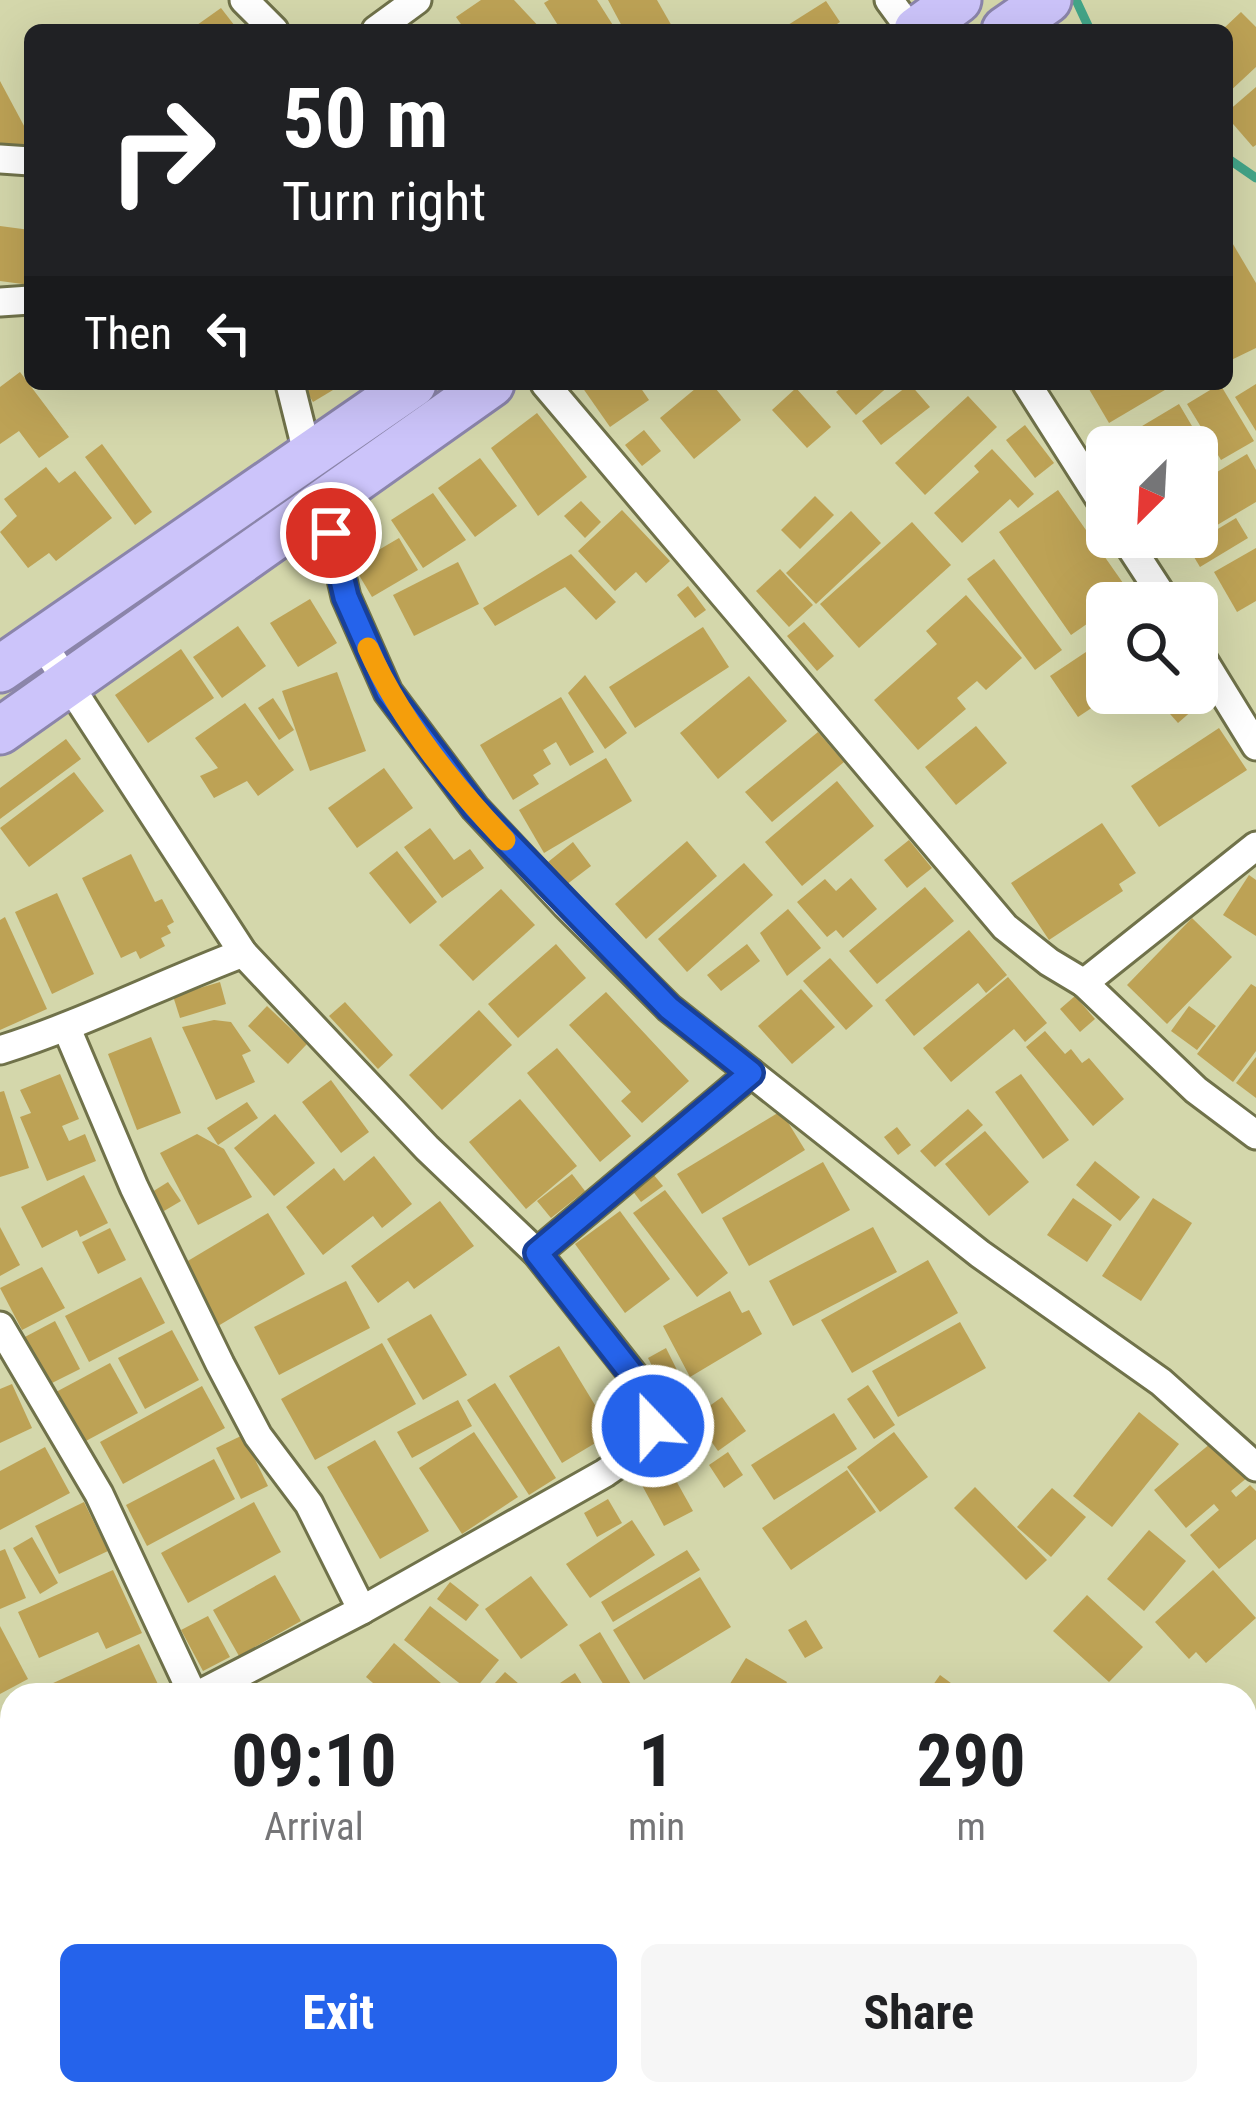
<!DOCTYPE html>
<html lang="en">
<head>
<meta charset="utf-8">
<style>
  :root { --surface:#fff; --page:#f6f6f6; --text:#202124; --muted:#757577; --accent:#2563eb }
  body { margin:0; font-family:"Roboto Condensed",sans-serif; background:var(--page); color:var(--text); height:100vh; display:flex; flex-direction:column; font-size:45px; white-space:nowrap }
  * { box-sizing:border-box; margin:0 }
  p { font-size:39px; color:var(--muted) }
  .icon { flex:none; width:66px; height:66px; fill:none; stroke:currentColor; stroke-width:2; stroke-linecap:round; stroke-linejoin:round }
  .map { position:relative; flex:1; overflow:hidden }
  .drawer { position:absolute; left:0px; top:1683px; width:1257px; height:423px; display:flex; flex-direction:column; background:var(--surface); border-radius:36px 36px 0 0; box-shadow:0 12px 48px #0002 }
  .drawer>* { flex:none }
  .banner { position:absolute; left:24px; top:24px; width:1209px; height:366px; border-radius:18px; box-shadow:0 12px 48px #0002; background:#202124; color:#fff; overflow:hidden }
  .needle { width:78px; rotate:204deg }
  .buttons { position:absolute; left:1086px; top:426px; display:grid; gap:24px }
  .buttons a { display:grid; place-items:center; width:132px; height:132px; border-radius:18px; background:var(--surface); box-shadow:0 12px 48px #0002; font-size:60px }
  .pin { position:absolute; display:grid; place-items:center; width:102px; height:102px; color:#fff; margin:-51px; border:6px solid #fff; border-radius:50%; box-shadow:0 3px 12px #0007 }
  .me { position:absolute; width:132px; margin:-66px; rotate:338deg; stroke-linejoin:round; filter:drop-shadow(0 0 9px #0008) }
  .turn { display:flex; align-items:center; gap:42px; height:252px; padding:0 60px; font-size:54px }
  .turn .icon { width:156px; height:156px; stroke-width:2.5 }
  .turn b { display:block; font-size:84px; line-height:102px }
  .then { display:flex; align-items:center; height:114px; padding:0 60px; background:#0003; gap:24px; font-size:45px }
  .eta { display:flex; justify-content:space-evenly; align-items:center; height:204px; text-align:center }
  .eta b { font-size:72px; font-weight:700; line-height:84px }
  .button { display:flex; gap:24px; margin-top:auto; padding:24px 60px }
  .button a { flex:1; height:138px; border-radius:18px; background:var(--accent); color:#fff; font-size:48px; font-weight:700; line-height:138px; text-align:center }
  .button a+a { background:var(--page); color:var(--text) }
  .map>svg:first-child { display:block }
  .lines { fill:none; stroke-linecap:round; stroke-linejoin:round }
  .stream { stroke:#43a588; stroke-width:9 }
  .building { fill:#bda255 }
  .minor-casing { stroke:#70724a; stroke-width:33 }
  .trunk-casing { stroke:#8b85aa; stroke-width:51 }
  .minor { stroke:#fff; stroke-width:27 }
  .trunk { stroke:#ccc4fa; stroke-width:45 }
  .route-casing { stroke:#184099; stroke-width:30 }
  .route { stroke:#2563eb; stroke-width:21 }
  .slow { stroke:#f59e0b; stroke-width:21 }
</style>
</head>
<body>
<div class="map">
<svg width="1256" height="2104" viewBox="0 0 1256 2104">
  <rect width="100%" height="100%" fill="#d4d7ab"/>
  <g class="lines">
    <g class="stream">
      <polyline points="1076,0 1090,30"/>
      <polyline points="1227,158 1256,178"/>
    </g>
  </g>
  <g class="building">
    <polygon points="481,0 514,0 542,30 465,30 456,17"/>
    <polygon points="549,0 597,0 616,30 561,30 544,3"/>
    <polygon points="608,0 657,0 673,28 624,30"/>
    <polygon points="826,1 840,22 828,30 780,30"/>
    <polygon points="221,8 238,30 190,30"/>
    <polygon points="1241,12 1256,27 1256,67 1227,94 1227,30 1222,30"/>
    <polygon points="0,81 30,137 30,145 0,148"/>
    <polygon points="1256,87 1256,145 1253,147 1227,117 1227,112"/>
    <polygon points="0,226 30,230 30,285 0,281"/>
    <polygon points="1227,234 1256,283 1256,348 1227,362"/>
    <polygon points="20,372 69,437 39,458 19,431 0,444 0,387"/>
    <polygon points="302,384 343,384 313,402"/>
    <polygon points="580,384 638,384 649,400 610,427"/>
    <polygon points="701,384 712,384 741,420 694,459 660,418"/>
    <polygon points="846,384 891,384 856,415 836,392"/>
    <polygon points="910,384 930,407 881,445 862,421"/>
    <polygon points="1086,384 1175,384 1109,423"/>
    <polygon points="1220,384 1254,441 1221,460 1187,404"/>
    <polygon points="1256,384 1256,431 1235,397"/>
    <polygon points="796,388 831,427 807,448 772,410"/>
    <polygon points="968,396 997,427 925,495 895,463"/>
    <polygon points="1179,404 1212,460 1197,470 1197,447 1133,447 1127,435"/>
    <polygon points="537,413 587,477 538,516 491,448"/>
    <polygon points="1025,425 1054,463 1035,478 1006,440"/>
    <polygon points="644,430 661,451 642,466 625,445"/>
    <polygon points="102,444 152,512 135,525 85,457"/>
    <polygon points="992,449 1034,494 1018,508 1010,499 962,543 934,513 979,472 974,466"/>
    <polygon points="1247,454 1256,470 1256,502 1197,537 1197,484"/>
    <polygon points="480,458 517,506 475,537 438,488"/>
    <polygon points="46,467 59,483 75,471 112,518 56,561 49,553 28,568 0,532 17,516 4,499"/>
    <polygon points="1058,490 1130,593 1117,603 1107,603 1107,610 1071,635 999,532"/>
    <polygon points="433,493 466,540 423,568 391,520"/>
    <polygon points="815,496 834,515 800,549 781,530"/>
    <polygon points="581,501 601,522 585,538 564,516"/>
    <polygon points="622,510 670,561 646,583 636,572 615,591 578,551"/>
    <polygon points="851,511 881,543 816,604 786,573"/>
    <polygon points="1236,518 1248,538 1200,567 1188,547"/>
    <polygon points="912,522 951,565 859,648 820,604"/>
    <polygon points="399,538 418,570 372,597 353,565"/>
    <polygon points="1256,548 1256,601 1237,612 1214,572"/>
    <polygon points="571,554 616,602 596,620 565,587 495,626 483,608"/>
    <polygon points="994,559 1062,650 1035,670 967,579"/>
    <polygon points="458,562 479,604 414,636 393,595"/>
    <polygon points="780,569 813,605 789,627 756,591"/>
    <polygon points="688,586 706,610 695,618 677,595"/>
    <polygon points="966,595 1022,658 986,690 977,681 957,698 966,709 918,750 874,700 937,644 926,631"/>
    <polygon points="310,599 337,643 298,667 270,623"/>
    <polygon points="804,622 834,656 817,671 787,636"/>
    <polygon points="238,626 266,666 222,698 193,657"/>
    <polygon points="703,627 729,667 635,728 609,687"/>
    <polygon points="1107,638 1107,693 1114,693 1078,717 1050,676"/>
    <polygon points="181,649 214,698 148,743 115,695"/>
    <polygon points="337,672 366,751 310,771 282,691"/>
    <polygon points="585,675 627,733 605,749 568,693"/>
    <polygon points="749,676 787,721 718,779 680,733"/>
    <polygon points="1178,693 1194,693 1202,702 1178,723 1163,706"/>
    <polygon points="561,697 594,752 570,766 556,742 543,750 551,764 533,775 539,784 513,800 480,745"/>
    <polygon points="273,698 294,730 279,740 258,708"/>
    <polygon points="245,703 294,770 258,796 247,781 214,798 200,776 218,768 195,738"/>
    <polygon points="976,726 1007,763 956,805 925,767"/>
    <polygon points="1219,728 1247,770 1159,827 1131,786"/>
    <polygon points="818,732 844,762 772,822 745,792"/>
    <polygon points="66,739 81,759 0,819 0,788"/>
    <polygon points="606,758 632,801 544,853 519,810"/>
    <polygon points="384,768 413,808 357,848 328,808"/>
    <polygon points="74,772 104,811 29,867 0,828"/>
    <polygon points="837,781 874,826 802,886 765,842"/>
    <polygon points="1102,823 1136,873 1119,884 1123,891 1049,940 1011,883"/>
    <polygon points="430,828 454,860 470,849 484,868 442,898 404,847"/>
    <polygon points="909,840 932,868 907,888 884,860"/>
    <polygon points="687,841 717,876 646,939 615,904"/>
    <polygon points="573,842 591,866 566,885 548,862"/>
    <polygon points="397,851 437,902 410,924 369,873"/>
    <polygon points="131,854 155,902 162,899 174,922 167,926 171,933 161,938 165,946 140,959 136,951 121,958 82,878"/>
    <polygon points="744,863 773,895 687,972 658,939"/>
    <polygon points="1249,875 1256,880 1256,936 1223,915"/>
    <polygon points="851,878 877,909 843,938 836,930 827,937 797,902 825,879 836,891"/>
    <polygon points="925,887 954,921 877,984 849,951"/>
    <polygon points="501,889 535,925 473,981 439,945"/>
    <polygon points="57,893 94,974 52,994 15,912"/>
    <polygon points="788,909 821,948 787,976 760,933"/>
    <polygon points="5,917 47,1009 0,1030 0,920"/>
    <polygon points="1192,918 1232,957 1167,1024 1127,985"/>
    <polygon points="969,930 1007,975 986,993 978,983 914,1036 885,1000"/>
    <polygon points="556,944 586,978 518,1038 488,1004"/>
    <polygon points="747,944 760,961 721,991 707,975"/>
    <polygon points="830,958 873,1006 846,1030 803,981"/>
    <polygon points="1008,977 1047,1023 1025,1042 1014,1029 951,1082 923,1048"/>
    <polygon points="220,982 226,1004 180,1018 173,996"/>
    <polygon points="1251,984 1256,987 1256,1051 1233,1082 1197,1054"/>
    <polygon points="801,989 835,1027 792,1064 758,1026"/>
    <polygon points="606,992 689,1081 642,1123 621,1101 631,1092 569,1025"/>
    <polygon points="1075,996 1095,1019 1080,1032 1060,1009"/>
    <polygon points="345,1002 393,1055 378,1069 329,1016"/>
    <polygon points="267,1006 307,1044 288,1064 248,1026"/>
    <polygon points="1189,1006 1216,1026 1197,1050 1171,1031"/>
    <polygon points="479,1010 512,1045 442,1110 409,1075"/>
    <polygon points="214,1020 231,1022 251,1051 242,1055 255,1082 216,1100 182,1027"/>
    <polygon points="1045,1031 1065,1054 1071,1049 1082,1063 1089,1058 1124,1099 1093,1126 1026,1047"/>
    <polygon points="151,1037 181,1113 137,1130 108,1054"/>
    <polygon points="557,1048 631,1136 600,1162 527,1073"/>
    <polygon points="1256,1057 1256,1098 1236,1083"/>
    <polygon points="60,1074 79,1119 62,1126 69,1141 85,1134 96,1161 47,1181 20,1117 31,1113 20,1090"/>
    <polygon points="1021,1074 1069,1140 1043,1159 995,1092"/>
    <polygon points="331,1080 369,1132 341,1153 302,1102"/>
    <polygon points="4,1091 29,1168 0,1177 0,1092"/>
    <polygon points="520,1099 577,1166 526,1209 469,1142"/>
    <polygon points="247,1102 258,1118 218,1145 207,1128"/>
    <polygon points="968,1109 983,1125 935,1167 920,1151"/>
    <polygon points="781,1111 805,1150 702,1214 677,1174"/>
    <polygon points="275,1114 315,1163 274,1196 234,1148"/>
    <polygon points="897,1127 911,1145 898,1155 884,1137"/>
    <polygon points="985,1131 1029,1182 989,1216 945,1164"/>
    <polygon points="197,1134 224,1149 252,1197 198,1225 160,1153"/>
    <polygon points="374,1156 412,1204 382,1228 373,1216 323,1255 286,1207 334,1168 344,1181"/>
    <polygon points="1095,1161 1140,1197 1120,1221 1076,1185"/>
    <polygon points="823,1162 850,1210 749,1266 722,1218"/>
    <polygon points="572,1174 585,1191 551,1218 537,1201"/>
    <polygon points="653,1174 663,1186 641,1202 632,1190"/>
    <polygon points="84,1175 108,1223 80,1237 77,1230 42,1248 21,1207"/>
    <polygon points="168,1182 181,1201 164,1211 152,1192"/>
    <polygon points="665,1190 728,1273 697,1297 633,1213"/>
    <polygon points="1073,1198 1112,1225 1087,1262 1047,1235"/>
    <polygon points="1153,1198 1192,1223 1141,1301 1102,1276"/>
    <polygon points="440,1201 474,1246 414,1289 408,1281 378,1303 351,1266"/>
    <polygon points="620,1211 670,1279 625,1313 575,1244"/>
    <polygon points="268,1213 305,1274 218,1326 181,1265"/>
    <polygon points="0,1227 20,1265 0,1276"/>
    <polygon points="873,1227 897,1272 793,1326 769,1281"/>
    <polygon points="110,1228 126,1260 98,1274 82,1242"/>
    <polygon points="928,1260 958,1313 852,1373 821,1320"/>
    <polygon points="42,1267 65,1308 22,1330 0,1288"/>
    <polygon points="141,1277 165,1323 89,1362 65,1316"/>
    <polygon points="346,1281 370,1328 279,1375 254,1327"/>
    <polygon points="730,1291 742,1313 749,1310 762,1334 690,1377 663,1326"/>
    <polygon points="431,1314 467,1375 423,1400 387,1339"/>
    <polygon points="55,1321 80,1369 48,1385 23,1338"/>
    <polygon points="960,1322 986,1368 898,1417 872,1371"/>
    <polygon points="172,1330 199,1380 145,1409 118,1358"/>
    <polygon points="382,1343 416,1404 315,1460 281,1399"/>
    <polygon points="559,1346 612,1433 562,1463 509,1376"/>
    <polygon points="666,1348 681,1378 663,1387 648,1358"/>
    <polygon points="110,1363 138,1413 84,1442 56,1392"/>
    <polygon points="495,1383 556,1478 529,1495 467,1400"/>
    <polygon points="12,1384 32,1428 0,1443 0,1389"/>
    <polygon points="868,1385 895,1425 874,1439 847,1399"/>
    <polygon points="202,1386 225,1428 123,1484 100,1442"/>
    <polygon points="722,1397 746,1431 718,1451 694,1417"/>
    <polygon points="458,1400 472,1426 412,1458 397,1432"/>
    <polygon points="1139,1412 1179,1444 1112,1527 1073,1496"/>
    <polygon points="834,1413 857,1449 774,1500 751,1465"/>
    <polygon points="474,1432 518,1497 462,1534 419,1468"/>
    <polygon points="894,1432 928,1477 880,1512 847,1467"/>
    <polygon points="243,1435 268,1486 241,1499 216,1448"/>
    <polygon points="1216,1439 1248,1477 1231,1491 1236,1497 1250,1485 1256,1491 1256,1539 1219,1569 1190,1535 1219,1510 1214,1504 1186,1528 1154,1490"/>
    <polygon points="375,1440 429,1531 380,1559 327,1467"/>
    <polygon points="45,1447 70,1493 0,1530 0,1471"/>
    <polygon points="728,1452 743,1475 724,1488 709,1465"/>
    <polygon points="214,1459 235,1499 147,1546 126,1505"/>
    <polygon points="664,1459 693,1511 664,1526 636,1474"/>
    <polygon points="847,1470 876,1512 791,1570 762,1528"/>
    <polygon points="975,1487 1047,1560 1026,1580 954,1508"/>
    <polygon points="1052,1488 1086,1517 1051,1557 1017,1527"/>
    <polygon points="608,1499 622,1523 597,1537 584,1513"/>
    <polygon points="84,1502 108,1551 59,1574 35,1526"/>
    <polygon points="254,1502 281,1552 188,1603 161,1553"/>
    <polygon points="632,1520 655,1555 590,1598 566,1564"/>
    <polygon points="1149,1530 1186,1561 1144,1611 1107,1579"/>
    <polygon points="32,1537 58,1583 40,1594 13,1548"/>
    <polygon points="5,1549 26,1598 0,1609 0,1551"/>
    <polygon points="687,1550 700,1570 613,1622 601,1602"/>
    <polygon points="113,1570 142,1633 106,1649 98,1632 39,1658 18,1612"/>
    <polygon points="1213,1570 1256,1618 1206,1663 1196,1652 1189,1659 1155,1622"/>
    <polygon points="275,1575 301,1621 239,1656 213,1610"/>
    <polygon points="531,1576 568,1625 521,1659 485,1609"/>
    <polygon points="700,1577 731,1627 644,1680 613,1630"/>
    <polygon points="450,1582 479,1605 466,1621 437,1599"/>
    <polygon points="1087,1595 1143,1647 1109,1682 1053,1631"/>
    <polygon points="430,1606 499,1660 472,1693 404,1640"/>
    <polygon points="208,1616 230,1657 203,1671 181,1630"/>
    <polygon points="806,1620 823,1648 805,1658 788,1630"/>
    <polygon points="0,1626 28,1679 0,1694"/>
    <polygon points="600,1632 632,1686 617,1695 610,1695 579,1645"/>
    <polygon points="394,1643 455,1695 387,1695 366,1677"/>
    <polygon points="139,1644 163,1695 57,1695 51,1684"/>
    <polygon points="746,1658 787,1682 780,1695 723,1695"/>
    <polygon points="505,1672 519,1684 509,1695 484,1695"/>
    <polygon points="575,1673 589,1695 542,1695"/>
    <polygon points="940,1675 959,1689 954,1695 926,1695"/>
    <polygon points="12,1714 12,1773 0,1780 0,1721"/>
    <polygon points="0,1895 12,1902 12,1930 0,1948"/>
    <polygon points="1256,1955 1256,2051 1249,2061 1245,2058 1245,1969"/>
    <polygon points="326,2094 396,2094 391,2104 324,2104"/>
    <polygon points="409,2094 448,2094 454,2097 450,2104 404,2104"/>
    <polygon points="732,2094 797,2094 793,2104 728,2104"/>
    <polygon points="814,2094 864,2094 859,2104 810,2104"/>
    <polygon points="875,2094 922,2094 932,2100 930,2104 894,2104"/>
    <polygon points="954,2094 1021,2094 1015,2104 949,2104"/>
    <polygon points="1096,2094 1131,2094 1143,2104 1087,2104"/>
    <polygon points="1143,2094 1183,2094 1194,2104 1154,2104"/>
  </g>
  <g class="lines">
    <defs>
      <g id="minor">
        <polyline points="244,0 274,30"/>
        <polyline points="889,0 911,30"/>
        <polyline points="376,30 417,0"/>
        <polyline points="0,159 30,161"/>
        <polyline points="0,302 30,300"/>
        <polyline points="290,384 308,456"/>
        <polyline points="545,384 1005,927 1049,962 1084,983 1196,1090 1256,1135"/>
        <polyline points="1027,384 1107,510"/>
        <polyline points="324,501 346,597 388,692 475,808 566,905 669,1008 980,1254 1161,1382 1256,1467"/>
        <polyline points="1124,537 1167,603"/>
        <path d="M40,640L243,953L427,1148L537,1253L642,1386C661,1436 645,1445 605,1473L362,1610L198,1695"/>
        <polyline points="1197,650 1256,746"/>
        <polyline points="1084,983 1256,846"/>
        <polyline points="67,1029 134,1187 220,1364 258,1436 309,1504 362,1610"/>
        <path d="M0,1050C83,1024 161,984 243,953"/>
        <polyline points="537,1253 751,1073"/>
        <polyline points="0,1326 99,1494 193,1695"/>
        <polyline points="0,1807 12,1798"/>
        <polyline points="1245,1856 1256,1849"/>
        <polyline points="210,2094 225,2104"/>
        <polyline points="601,2094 620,2104"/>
        <polyline points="1050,2104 1058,2094"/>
      </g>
      <g id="trunk">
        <polyline points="917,30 958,0"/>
        <polyline points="1005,30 1048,0"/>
        <polyline points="0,669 413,384"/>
        <polyline points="0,731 491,384"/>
      </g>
    </defs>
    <use href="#minor" class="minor-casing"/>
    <use href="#trunk" class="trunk-casing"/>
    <use href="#minor" class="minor"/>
    <use href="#trunk" class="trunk"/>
  </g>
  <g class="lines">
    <defs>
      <polyline id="route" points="331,533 346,597 388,692 475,808 669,1008 751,1073 537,1253 642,1387 653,1426"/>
    </defs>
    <use href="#route" class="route-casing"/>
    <use href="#route" class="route"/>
    <path class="slow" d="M368,648C399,719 452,784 505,840"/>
  </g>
</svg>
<div class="buttons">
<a><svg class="needle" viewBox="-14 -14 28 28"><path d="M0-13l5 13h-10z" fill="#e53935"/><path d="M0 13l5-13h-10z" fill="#757577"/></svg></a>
<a><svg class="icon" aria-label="search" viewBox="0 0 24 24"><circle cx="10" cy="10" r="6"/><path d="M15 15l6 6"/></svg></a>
</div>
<div class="pin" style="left:331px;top:533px;background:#d93025"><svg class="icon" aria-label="arrive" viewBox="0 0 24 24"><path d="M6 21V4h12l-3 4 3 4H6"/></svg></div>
<svg class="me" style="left:653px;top:1426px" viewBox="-20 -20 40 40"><circle r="17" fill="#2563eb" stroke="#fff" stroke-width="3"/><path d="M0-11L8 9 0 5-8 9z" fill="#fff"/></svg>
<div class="banner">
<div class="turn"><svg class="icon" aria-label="right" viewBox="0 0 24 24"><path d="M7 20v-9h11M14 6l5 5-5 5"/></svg><div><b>50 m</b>Turn right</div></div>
<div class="then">Then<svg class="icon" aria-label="left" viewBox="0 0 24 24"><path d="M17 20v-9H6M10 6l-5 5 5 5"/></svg></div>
</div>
<section class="drawer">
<div class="eta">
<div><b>09:10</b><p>Arrival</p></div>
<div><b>1</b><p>min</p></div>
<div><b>290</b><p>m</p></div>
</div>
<div class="button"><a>Exit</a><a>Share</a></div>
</section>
</div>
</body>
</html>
